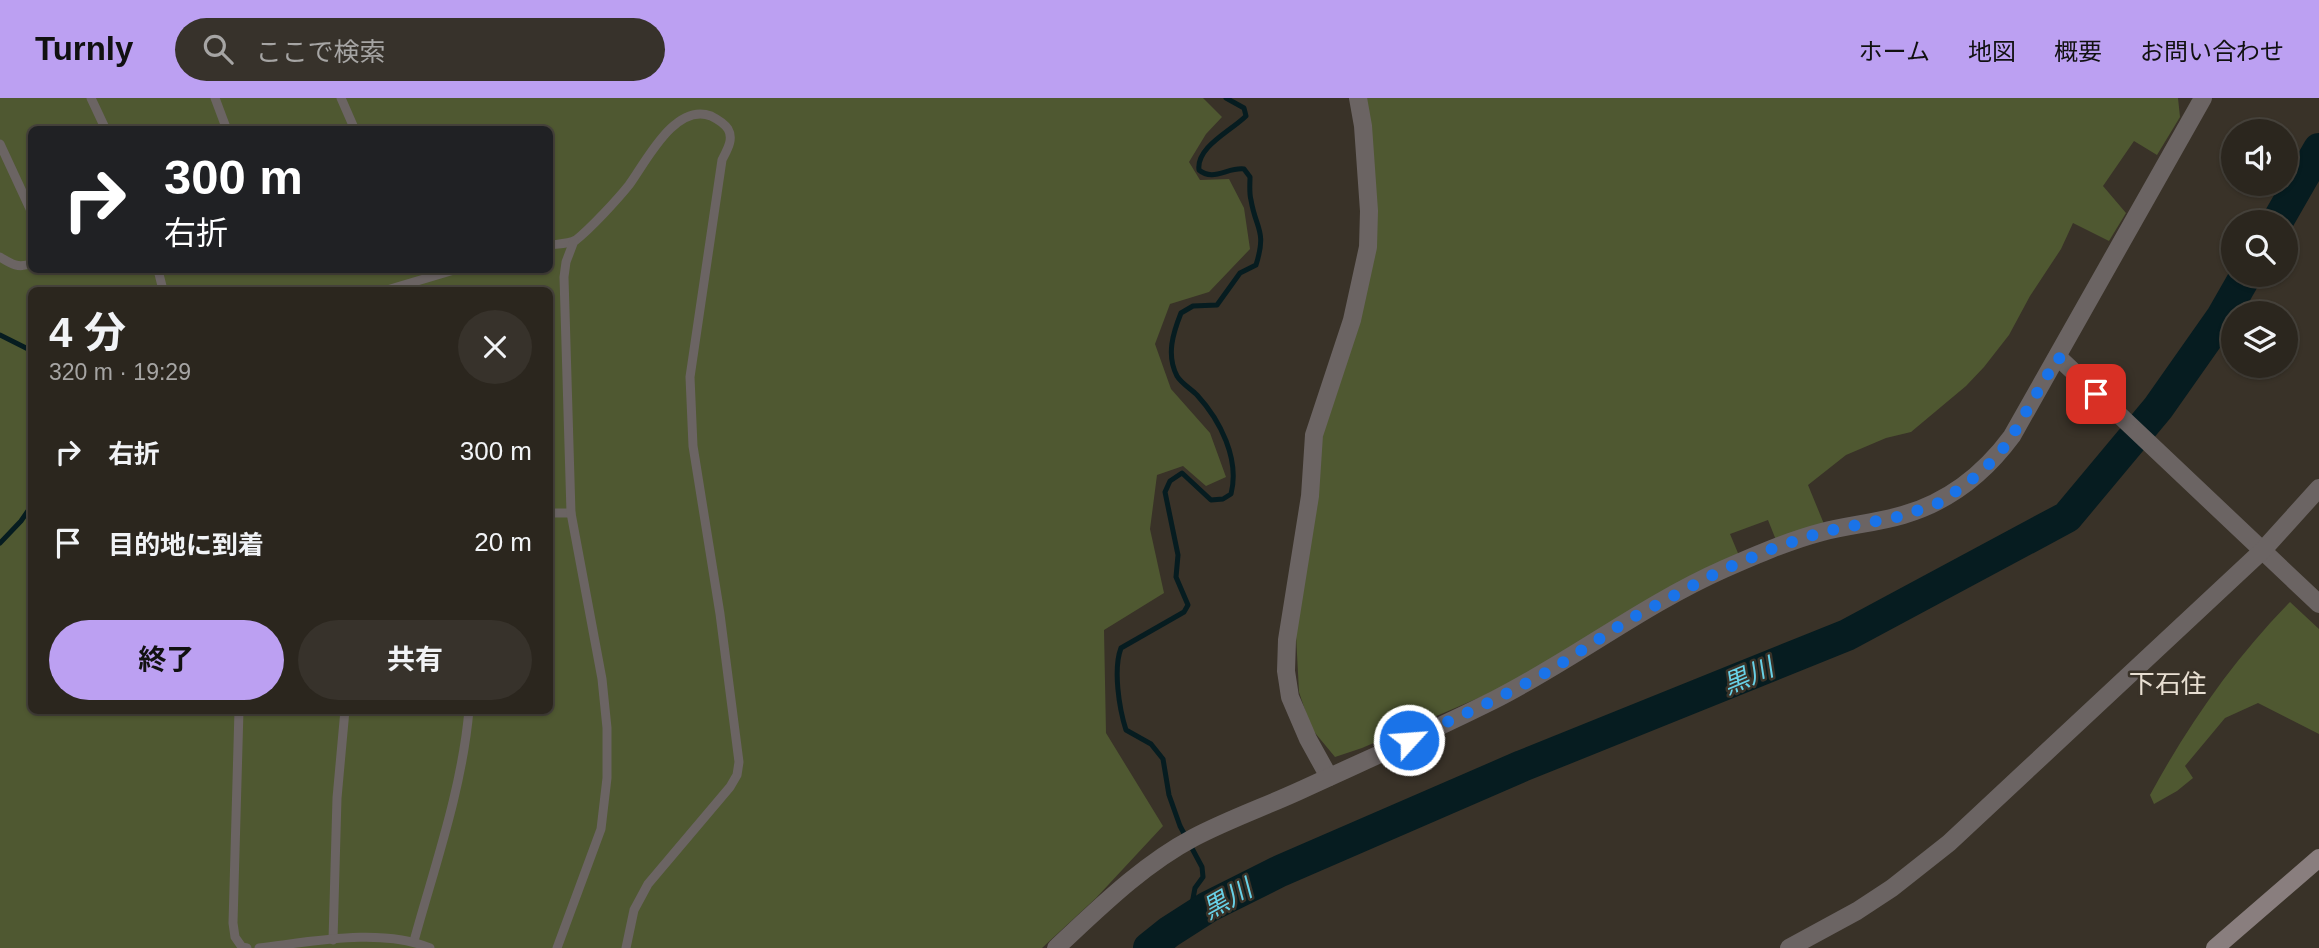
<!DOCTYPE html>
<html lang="ja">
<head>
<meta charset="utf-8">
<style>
  :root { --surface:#2b261e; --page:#37322b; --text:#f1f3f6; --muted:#a6a5a4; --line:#47433c; --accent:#bca0f2 }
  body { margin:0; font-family:Helvetica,"Noto Sans JP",sans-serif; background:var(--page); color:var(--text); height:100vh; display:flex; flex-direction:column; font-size:26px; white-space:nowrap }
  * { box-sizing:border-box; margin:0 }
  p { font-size:23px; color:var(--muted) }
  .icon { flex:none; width:38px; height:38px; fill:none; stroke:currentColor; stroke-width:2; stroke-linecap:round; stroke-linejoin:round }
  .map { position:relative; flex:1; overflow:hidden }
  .drawer { position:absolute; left:28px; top:189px; width:525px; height:427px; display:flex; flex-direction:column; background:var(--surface); border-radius:10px; box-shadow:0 2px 5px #0004,0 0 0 2px var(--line) }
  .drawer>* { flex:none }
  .banner { position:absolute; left:28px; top:28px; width:525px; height:147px; border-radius:10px; box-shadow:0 2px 5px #0004,0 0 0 2px var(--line); background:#202124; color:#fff; overflow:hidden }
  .tools { position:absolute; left:2221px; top:21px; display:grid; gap:14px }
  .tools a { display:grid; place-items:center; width:77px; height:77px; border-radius:50%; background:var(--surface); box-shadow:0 2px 5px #0004,0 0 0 2px var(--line); font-size:35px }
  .pin { position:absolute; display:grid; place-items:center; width:60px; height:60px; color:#fff; margin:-30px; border-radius:14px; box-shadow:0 4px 10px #0006 }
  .me { position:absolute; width:77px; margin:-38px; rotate:64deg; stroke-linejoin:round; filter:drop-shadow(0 0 5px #0008) }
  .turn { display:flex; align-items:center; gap:24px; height:147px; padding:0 21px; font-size:32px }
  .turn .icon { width:91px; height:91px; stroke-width:2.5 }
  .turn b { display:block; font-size:49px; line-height:60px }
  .round { display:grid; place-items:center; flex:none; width:74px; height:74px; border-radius:37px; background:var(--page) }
  .headline { display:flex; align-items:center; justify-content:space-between; height:119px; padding:0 21px }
  h1 { font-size:42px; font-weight:700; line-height:52px }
  .primary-button { display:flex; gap:14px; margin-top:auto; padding:14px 21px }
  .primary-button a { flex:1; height:80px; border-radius:42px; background:var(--accent); color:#111; font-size:28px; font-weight:700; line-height:80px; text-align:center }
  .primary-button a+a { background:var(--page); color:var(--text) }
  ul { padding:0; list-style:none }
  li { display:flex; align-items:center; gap:21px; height:91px; padding:0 21px }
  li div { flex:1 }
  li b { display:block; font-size:26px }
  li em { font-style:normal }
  header { display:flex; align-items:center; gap:42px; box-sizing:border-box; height:98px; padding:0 35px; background:var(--accent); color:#111 }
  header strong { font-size:33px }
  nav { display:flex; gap:38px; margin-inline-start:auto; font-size:24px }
  .search { width:490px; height:63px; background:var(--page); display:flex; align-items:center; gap:18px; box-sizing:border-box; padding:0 24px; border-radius:38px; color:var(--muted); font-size:26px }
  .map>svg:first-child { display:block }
  .green { fill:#4f5831; fill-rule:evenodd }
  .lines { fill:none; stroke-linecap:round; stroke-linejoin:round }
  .stream { stroke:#061c20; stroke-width:5 }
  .river { stroke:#061c20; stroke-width:32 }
  .service { stroke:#6b6463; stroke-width:9 }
  .minor { stroke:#6b6463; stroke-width:18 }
  .secondary { stroke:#897e7e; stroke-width:18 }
  .route { stroke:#1a73e8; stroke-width:12; stroke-dasharray:0 21.6 }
  .labels { text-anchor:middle; stroke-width:5; stroke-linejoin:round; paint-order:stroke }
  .water-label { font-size:26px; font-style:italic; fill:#68d1e7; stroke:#393228 }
  .neighbourhood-label { font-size:26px; fill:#e8dfd2; stroke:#393228 }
</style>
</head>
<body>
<header>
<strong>Turnly</strong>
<div class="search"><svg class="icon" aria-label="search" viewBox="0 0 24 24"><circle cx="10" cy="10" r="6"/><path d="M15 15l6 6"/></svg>ここで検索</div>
<nav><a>ホーム</a><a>地図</a><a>概要</a><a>お問い合わせ</a></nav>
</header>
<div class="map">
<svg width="2319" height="850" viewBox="0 0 2319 850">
  <rect width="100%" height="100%" fill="#393228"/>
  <g class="green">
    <path d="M0,0H1203L1222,19L1206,36L1189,64L1200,82L1229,81L1244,110L1250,151L1209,194L1170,206L1155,246L1171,291L1210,335L1226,379L1206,388L1183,368L1157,377L1150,431L1164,495L1104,532L1106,635L1163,728L1096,800L1042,850H0ZM32,32H550V172H32ZM32,192H550V612H32Z"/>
    <polygon points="1365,0 2178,0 2180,19 2157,57 2134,43 2103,88 2126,115 2109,143 2073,125 2061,151 2030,198 2009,237 1984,269 1966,288 1911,334 1886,340 1846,357 1808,387 1824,426 1776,442 1768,422 1730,436 1740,460 1534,576 1362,650 1335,659 1311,630 1299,594 1296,537 1321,338 1359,224"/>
    <path d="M2290,504L2319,531V636L2258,605L2225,620L2185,668L2193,680L2177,693L2154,706L2150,697C2188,627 2234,561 2290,504Z"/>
  </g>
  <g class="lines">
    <g class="stream">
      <polyline points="0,237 32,253"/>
      <polyline points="0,445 21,423 32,407"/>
      <path d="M1189,822L1195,790L1203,779L1202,769L1180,728L1169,697L1163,661L1151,646L1126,632C1119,610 1113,571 1121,550L1184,514L1188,507L1176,479L1178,457L1165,394L1170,383L1182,375L1211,402L1223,401L1231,396C1240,361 1220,322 1197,297C1191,291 1181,285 1177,278C1166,257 1173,235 1181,215L1193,208L1217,207L1240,175L1256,167C1267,132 1256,132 1251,102C1249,95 1250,86 1250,79L1244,71C1228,69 1213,84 1199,72C1196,49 1231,33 1246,18L1244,10L1226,0"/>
    </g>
    <g class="river">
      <polyline points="2277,124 2319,51"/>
      <polyline points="1149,850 1169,834 1208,809 1280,773 1522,668 1847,537 2067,419 2158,310 2222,219 2246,177"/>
    </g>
    <g class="service">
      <polyline points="91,0 106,32"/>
      <polyline points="215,0 227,32"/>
      <polyline points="341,0 355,32"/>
      <polyline points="0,46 32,115"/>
      <path d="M550,147C557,146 569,146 576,142C591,130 617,102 629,87C646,64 675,4 711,18C717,21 724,25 728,31C734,41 727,52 722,62L690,279L693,348L720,516L739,664L737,677L730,689L648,786L634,812L626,850"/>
      <path d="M0,159C11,166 19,171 32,165"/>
      <polyline points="158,172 163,192"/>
      <polyline points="387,192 454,172"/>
      <polyline points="550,415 571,415"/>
      <polyline points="239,612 233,825 235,839 242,849 247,850"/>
      <polyline points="333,842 337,700 345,612"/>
      <path d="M414,843C435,767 462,691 469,612"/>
      <path d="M259,850C310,844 381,829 430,850"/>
      <polyline points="557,850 601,731 607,680 607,630 602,581 571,415 564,179 566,164 574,143"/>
    </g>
    <g class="minor">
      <polyline points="2058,259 2319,506"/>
      <polyline points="1329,679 1308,641 1290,599 1286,573 1287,542 1310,398 1314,337 1352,222 1368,149 1369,113 1363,28 1358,0"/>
      <path d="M1056,850C1098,811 1142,767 1193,740C1227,722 1264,709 1299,693C1364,663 1430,634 1494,602C1573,562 1643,507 1724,471C1756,457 1788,443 1822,434C1848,427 1876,425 1903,417C1948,404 1984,376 2012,338L2203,0"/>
      <polyline points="1789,850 1857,813 1892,790 1949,745 2263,452 2319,390"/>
    </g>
    <polyline class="secondary" points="2215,850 2319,760"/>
  </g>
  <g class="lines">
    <polyline class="route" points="1409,642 1494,602 1551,572 1630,521 1720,473 1774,450 1822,434 1902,418 1941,404 1970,383 1997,359 2012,338 2058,259 2096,296"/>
  </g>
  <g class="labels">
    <g class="water-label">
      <text transform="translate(1748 578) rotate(-23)" y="9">黒川</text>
      <text transform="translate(1227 801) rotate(-29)" y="9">黒川</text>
    </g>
    <g class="neighbourhood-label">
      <text x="2168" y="595">下石住</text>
    </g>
  </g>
</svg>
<div class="tools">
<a><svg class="icon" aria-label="sound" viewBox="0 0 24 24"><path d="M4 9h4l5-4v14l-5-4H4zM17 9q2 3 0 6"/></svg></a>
<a><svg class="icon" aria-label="search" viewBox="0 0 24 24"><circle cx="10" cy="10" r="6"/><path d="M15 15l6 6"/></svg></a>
<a><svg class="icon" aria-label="layers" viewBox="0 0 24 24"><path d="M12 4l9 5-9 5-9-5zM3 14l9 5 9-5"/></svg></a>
</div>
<div class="pin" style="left:2096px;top:296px;background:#d93025"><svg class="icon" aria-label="arrive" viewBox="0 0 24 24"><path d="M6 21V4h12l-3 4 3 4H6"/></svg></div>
<svg class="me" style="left:1409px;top:642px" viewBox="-20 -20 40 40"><circle r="17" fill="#1a73e8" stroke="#fff" stroke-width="3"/><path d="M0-11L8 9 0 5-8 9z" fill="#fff"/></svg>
<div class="banner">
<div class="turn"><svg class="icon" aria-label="right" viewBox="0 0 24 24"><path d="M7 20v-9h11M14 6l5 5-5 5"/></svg><div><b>300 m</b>右折</div></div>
</div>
<section class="drawer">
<div class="headline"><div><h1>4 分</h1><p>320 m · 19:29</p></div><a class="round"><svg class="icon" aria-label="close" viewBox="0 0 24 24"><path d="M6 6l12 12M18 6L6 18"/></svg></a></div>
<ul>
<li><svg class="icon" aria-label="right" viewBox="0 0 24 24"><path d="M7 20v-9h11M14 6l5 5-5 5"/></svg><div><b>右折</b></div><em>300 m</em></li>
<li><svg class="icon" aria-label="arrive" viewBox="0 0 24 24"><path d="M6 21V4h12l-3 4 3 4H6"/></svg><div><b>目的地に到着</b></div><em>20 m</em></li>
</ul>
<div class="primary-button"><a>終了</a><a>共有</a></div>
</section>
</div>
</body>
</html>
